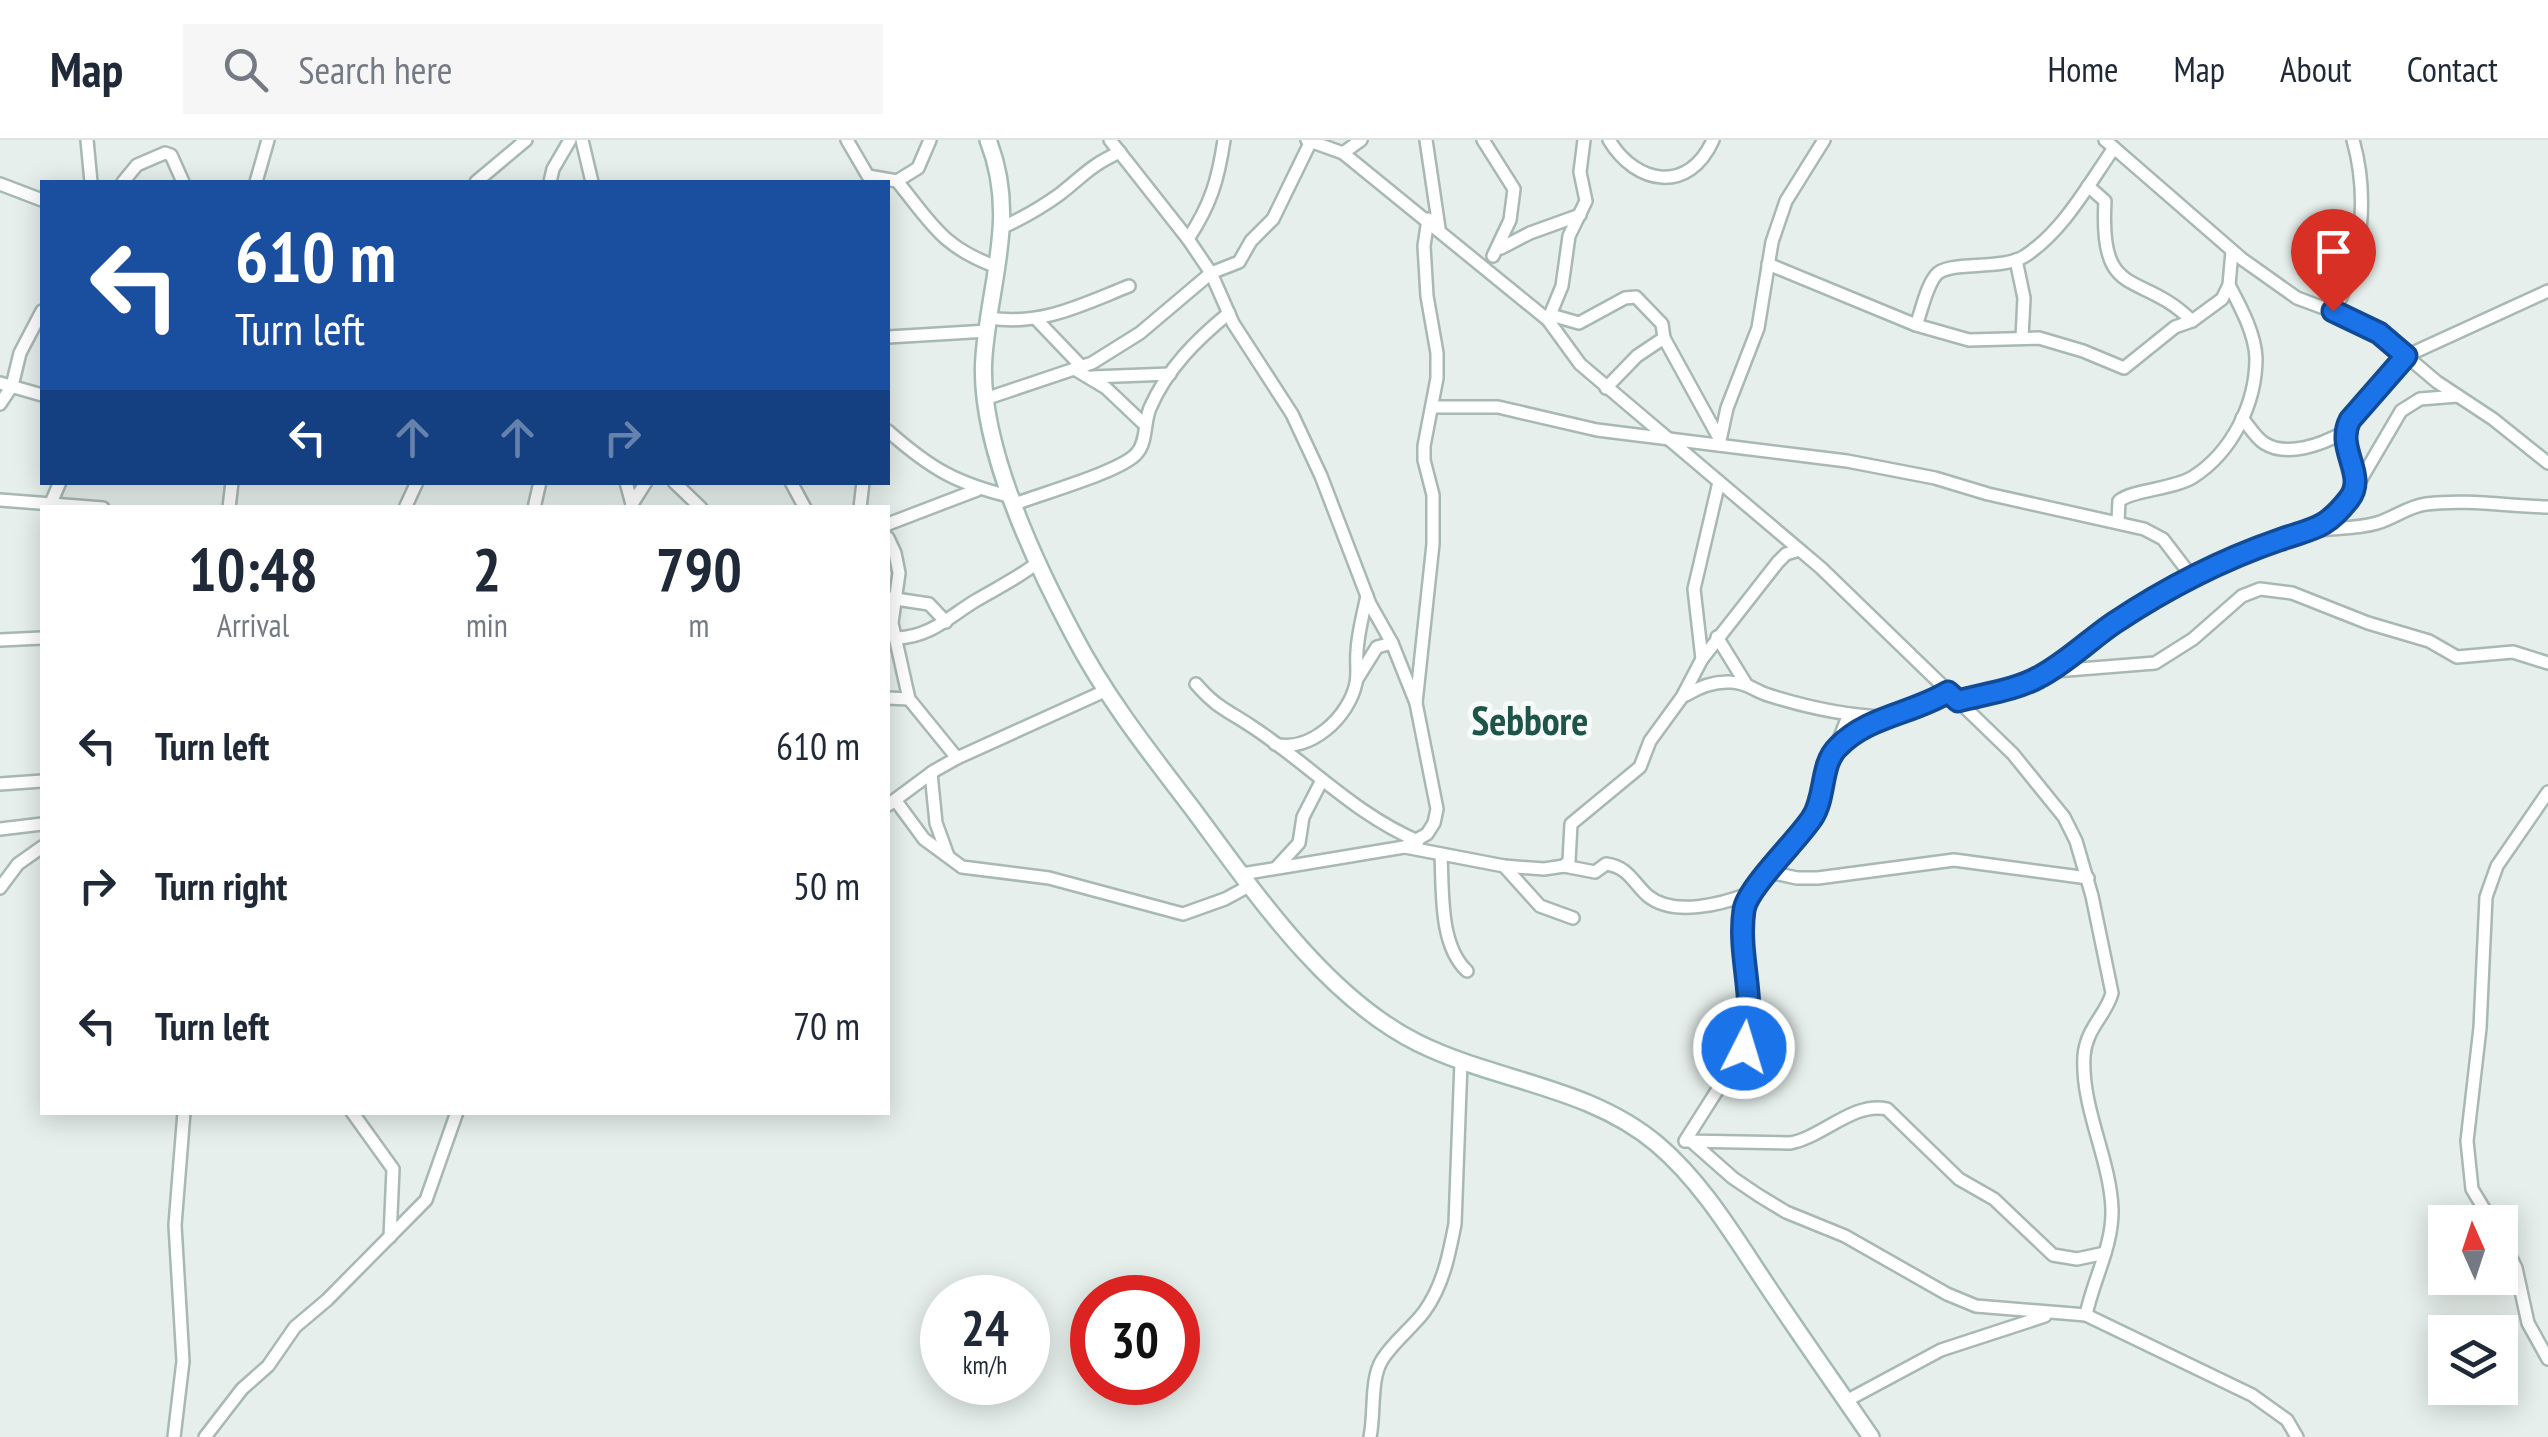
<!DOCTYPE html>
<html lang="en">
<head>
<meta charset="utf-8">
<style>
  :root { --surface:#fff; --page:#f6f6f7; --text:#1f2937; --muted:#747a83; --line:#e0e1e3 }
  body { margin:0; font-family:"PT Sans Narrow",sans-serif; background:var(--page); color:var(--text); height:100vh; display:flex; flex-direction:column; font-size:38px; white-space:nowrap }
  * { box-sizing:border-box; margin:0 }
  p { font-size:32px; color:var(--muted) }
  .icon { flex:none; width:55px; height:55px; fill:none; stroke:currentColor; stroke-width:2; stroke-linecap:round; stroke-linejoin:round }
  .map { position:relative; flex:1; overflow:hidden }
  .details { position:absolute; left:40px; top:365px; width:850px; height:610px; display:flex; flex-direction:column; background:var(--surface); border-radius:0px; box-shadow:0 5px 25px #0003 }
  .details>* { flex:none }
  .banner { position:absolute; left:40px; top:40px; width:850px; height:305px; border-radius:0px; box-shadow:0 5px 25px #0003; background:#1a4fa0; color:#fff; overflow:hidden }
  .needle { width:65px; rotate:357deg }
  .buttons { position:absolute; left:2428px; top:1065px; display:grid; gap:20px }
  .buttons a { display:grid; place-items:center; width:90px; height:90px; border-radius:0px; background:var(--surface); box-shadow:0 5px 25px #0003; font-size:50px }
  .speed { position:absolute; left:920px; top:1135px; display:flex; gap:20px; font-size:50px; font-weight:700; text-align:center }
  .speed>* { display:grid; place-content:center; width:130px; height:130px; border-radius:50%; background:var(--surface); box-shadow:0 5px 25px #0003; line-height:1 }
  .speed small { font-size:25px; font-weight:400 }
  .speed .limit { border:15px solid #d22; background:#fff; color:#111 }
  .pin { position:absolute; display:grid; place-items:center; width:85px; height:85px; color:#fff; margin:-102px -42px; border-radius:50% 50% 50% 0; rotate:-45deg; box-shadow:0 0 10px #0007 }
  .pin .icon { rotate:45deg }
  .me { position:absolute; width:110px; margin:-55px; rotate:5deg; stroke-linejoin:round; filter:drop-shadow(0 0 8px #0008) }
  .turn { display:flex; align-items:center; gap:35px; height:210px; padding:0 30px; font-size:45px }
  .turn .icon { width:130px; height:130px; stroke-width:2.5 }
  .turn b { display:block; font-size:70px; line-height:85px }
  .lanes { display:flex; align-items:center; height:95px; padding:0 30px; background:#0003; justify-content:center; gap:50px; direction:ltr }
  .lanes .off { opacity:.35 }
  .eta { display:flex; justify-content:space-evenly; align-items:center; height:170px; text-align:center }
  .eta b { font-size:60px; font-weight:800; line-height:70px }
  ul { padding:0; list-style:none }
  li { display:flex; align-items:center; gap:30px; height:140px; padding:0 30px }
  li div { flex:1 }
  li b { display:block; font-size:38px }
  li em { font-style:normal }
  header { display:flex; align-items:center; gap:60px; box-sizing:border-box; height:140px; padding:0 50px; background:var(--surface); border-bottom:2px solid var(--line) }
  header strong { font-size:48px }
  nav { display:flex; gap:55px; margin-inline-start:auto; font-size:35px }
  .search { width:700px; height:90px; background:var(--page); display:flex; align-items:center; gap:25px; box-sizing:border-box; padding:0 35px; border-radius:0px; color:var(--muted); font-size:38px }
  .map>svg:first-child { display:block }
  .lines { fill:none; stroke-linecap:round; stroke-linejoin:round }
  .minor-casing { stroke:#a8b8b2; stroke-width:16 }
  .secondary-casing { stroke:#a4bbb3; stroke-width:20 }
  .minor { stroke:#fff; stroke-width:11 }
  .secondary { stroke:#fff; stroke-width:15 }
  .route-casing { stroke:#114b97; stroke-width:25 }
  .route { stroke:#1a73e8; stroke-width:18 }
  .labels { text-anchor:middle; stroke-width:10; stroke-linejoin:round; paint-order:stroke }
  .quarter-label { font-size:40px; font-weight:bold; fill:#1f5548; stroke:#f7fbf9 }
</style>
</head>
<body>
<header>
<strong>Map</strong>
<div class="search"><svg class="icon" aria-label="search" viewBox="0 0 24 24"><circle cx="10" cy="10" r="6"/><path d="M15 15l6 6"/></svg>Search here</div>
<nav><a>Home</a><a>Map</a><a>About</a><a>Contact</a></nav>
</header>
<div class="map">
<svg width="2548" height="1297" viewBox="0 0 2548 1297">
  <rect width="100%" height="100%" fill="#e6efeb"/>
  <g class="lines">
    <defs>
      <g id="minor">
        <polyline points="87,0 91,42"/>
        <polyline points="582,0 592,42"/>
        <polyline points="847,0 868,36 897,41 918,28 930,0"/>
        <polyline points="1110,0 1188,99 1211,133 1233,183 1292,274 1321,336 1370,464 1392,503 1416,563 1437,669 1434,683 1427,694 1404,707 1242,734"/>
        <path d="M1307,0L1343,13L1548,180L1580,224L1821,428L2013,614L2064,677L2076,701L2092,756L2112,853C2107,874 2086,888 2084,916C2081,968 2110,1018 2112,1069C2113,1106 2093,1140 2086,1175"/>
        <polyline points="1426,0 1439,88"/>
        <polyline points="1483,0 1514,49 1510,80 1493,116"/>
        <path d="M1609,0C1636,45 1689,54 1713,0"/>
        <polyline points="2105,0 2242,119 2297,158 2359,181 2379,193 2437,242 2493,279 2548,323"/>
        <polyline points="1343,13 1361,0"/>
        <path d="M897,41C932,84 942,107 997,127"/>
        <polyline points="123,42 137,25 165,13 171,15 183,42"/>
        <polyline points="256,42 268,0"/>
        <polyline points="476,42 526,0"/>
        <polyline points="550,42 553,29 570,0"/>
        <polyline points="0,44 42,60"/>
        <path d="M2088,46L2105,61C2099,163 2140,129 2192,181"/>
        <path d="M1003,87C1023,78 1042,67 1060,54C1083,36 1091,25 1120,12"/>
        <path d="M1188,99C1211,64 1218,40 1224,0"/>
        <polyline points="1501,108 1530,93 1580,75"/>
        <polyline points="2016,120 2024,158 2022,198"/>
        <polyline points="1768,124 1916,185 1969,200 2039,198 2083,211 2124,228 2175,187 2192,181 2222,159 2229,145 2232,111"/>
        <path d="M2333,171C2364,124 2368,53 2353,0"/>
        <polyline points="1551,175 1579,183 1625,158 1636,157 1662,184 1664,198 1719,298"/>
        <path d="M989,178C1042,186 1081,165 1129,146"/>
        <polyline points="1037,180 1082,227"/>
        <polyline points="1548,180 1562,146 1569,96 1586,61 1580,32 1584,0"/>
        <path d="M1916,185C1922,170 1926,147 1936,135C1948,120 2001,131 2025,116C2064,90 2088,45 2114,8"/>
        <polyline points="888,197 988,191"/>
        <polyline points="1076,230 1106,248 1145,285"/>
        <polyline points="1092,237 1170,234"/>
        <polyline points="0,243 42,255"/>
        <polyline points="1606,248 1637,216 1664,198"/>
        <polyline points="985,259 1092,223 1140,193 1211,133 1239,122 1251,101 1273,79 1311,1"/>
        <polyline points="0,264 12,246 20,213 42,171"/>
        <polyline points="1433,267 1498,267 1597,290 1847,321 1935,338 1988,354 2144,389 2163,399 2192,437"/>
        <path d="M2242,278C2249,286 2255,297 2264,303C2287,318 2323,304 2344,292"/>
        <path d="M888,291C931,329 957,344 1013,357"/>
        <polyline points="1719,305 1727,268 1758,188 1772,102 1786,61 1824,0"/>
        <polyline points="626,342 633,368"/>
        <polyline points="674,342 701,368"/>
        <polyline points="791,342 805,368"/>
        <path d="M2355,351C2354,325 2338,302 2350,280L2406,216L2548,151"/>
        <polyline points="0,360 103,368"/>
        <polyline points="51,363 60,342"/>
        <polyline points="632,364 646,342"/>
        <path d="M1015,364C1040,354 1123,331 1137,313C1147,302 1144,282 1150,268C1167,229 1196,200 1229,173"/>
        <polyline points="229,368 232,342"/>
        <polyline points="405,368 417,342"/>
        <polyline points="534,368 540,342"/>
        <polyline points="860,368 863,342"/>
        <path d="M2118,381L2119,361C2132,350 2174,349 2193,337C2232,312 2256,264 2256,218C2255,193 2240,166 2229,145"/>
        <polyline points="888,384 977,350"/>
        <polyline points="2319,389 2350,358 2401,271 2420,259 2458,256"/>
        <polyline points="888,398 895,413 899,433 892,483 909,559 957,618"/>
        <polyline points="889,458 929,464 946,482"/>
        <polyline points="1717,497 1746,544"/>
        <path d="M897,498C930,497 949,477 975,461C997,448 1018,438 1037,423"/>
        <polyline points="0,500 42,498"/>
        <polyline points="1702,519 1694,449 1719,342"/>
        <path d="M2049,530C2125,475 2204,423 2294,395C2321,386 2350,391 2377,383C2394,378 2409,366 2426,364C2467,359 2508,366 2548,367"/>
        <polyline points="1357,539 1377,507 1392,503"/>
        <path d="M1196,544C1217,568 1227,570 1251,586C1308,623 1354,674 1418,701"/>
        <path d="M1686,555C1699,547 1715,541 1731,542C1746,542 1755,551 1768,555C1806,567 1847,576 1886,577"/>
        <polyline points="888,558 909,559"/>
        <polyline points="1958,561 2055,531 2155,523 2193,499 2242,456 2260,449 2292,453 2368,483 2429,501 2457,517 2513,512 2548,523"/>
        <polyline points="1416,563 1433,404 1433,355 1424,320 1424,306 1437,238 1437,213 1427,156 1424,106 1428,79"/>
        <path d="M1849,574L1829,625L1821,665L1784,716L1746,760L1743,778L1751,885L1744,908L1685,1001L1790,1003C1821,998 1854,961 1887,969L1959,1039L1994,1059L2053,1115L2077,1119L2105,1113"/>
        <path d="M1275,604C1310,613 1349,577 1356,543C1358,533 1356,521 1357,511C1358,493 1363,474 1367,456"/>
        <polyline points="1838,606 1875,581 1925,564 1948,552"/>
        <polyline points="931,633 936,683 948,716"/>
        <polyline points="0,644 42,641"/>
        <polyline points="896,661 924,699 962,727 1049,738 1183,774 1225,759 1251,745"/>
        <polyline points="888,665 934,631 957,618 1107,550"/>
        <polyline points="0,689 42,684"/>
        <path d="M1405,707L1504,726L1544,729L1564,726L1595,732L1606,724C1629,727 1633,743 1648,756C1674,777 1722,764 1748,754"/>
        <path d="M1441,716C1443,751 1439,805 1467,831"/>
        <polyline points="1504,726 1540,766 1573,778"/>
        <polyline points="1564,726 1569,721 1571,684 1640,627 1650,601 1682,557 1702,519 1778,422 1786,414 1799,410"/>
        <polyline points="1277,727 1299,703 1303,677 1322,640"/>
        <polyline points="1769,732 1797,738 1818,738 1954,720 2088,738"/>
        <polyline points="0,748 18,724 42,707"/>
        <polyline points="352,972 393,1029 390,1097"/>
        <polyline points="1691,1001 1733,1038 1758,1055 1786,1072 1845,1096 1947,1154 1976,1166 2086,1175 2252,1255 2287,1280 2297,1297"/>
        <polyline points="2492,1082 2472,1049 2467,1001 2480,888 2486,757 2497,726 2548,652"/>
        <polyline points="2500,1096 2516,1128 2528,1183 2548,1219"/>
        <polyline points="1846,1261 1941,1210 2045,1176"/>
        <polyline points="174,1297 183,1221 175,1085 184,972"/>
        <polyline points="205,1297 242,1249 268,1226 295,1187 327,1160 426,1060 457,972"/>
        <path d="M1370,1297C1375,1274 1370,1239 1382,1220C1393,1202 1411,1189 1424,1172C1443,1146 1449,1115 1455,1084L1461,922"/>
      </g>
      <path id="secondary" d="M988,0C1018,76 990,139 984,216C977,300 1034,421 1073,494C1105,556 1150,613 1192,668C1253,750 1325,857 1418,903C1497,942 1588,946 1657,1004C1702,1042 1734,1096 1766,1144C1800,1195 1836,1246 1871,1297"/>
    </defs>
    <use href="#minor" class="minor-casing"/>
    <use href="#secondary" class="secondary-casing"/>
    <use href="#minor" class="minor"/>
    <use href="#secondary" class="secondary"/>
  </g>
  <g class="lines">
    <defs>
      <path id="route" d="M1744,908C1758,862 1737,817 1744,770C1747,748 1797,701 1812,678C1826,658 1820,624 1838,607C1868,576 1912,574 1948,552L1958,561C1984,554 2016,550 2039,537C2066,523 2089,500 2114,483C2165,449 2221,420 2279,400C2313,388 2325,390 2349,359C2368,335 2335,309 2350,280L2406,216L2379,193L2333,171"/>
    </defs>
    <use href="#route" class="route-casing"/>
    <use href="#route" class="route"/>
  </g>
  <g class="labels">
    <g class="quarter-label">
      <text x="1530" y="595">Sebbore</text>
    </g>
  </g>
</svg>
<div class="buttons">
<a><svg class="needle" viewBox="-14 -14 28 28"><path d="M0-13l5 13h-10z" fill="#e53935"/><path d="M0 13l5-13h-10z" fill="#747a83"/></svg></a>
<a><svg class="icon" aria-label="layers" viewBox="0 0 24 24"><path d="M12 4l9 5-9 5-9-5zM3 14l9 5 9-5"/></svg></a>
</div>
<div class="speed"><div>24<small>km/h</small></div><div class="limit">30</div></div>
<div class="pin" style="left:2333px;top:171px;background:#d93025"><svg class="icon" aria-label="arrive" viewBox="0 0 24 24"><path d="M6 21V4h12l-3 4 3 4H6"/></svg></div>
<svg class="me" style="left:1744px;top:908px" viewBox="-20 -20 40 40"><circle r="17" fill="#1a73e8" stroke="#fff" stroke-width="3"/><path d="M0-11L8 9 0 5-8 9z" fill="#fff"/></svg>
<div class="banner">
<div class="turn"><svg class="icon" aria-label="left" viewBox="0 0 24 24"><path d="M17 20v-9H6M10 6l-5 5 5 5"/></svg><div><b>610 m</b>Turn left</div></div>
<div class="lanes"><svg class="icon" aria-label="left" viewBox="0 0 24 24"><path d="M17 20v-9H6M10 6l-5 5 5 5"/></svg><svg class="icon off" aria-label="ahead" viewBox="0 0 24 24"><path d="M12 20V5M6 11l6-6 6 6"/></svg><svg class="icon off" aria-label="ahead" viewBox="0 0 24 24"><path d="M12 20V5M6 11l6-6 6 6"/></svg><svg class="icon off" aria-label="right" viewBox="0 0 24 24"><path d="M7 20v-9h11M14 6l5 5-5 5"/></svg></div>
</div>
<section class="details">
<div class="eta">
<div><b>10:48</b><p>Arrival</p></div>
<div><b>2</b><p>min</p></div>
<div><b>790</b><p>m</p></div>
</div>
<ul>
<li><svg class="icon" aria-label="left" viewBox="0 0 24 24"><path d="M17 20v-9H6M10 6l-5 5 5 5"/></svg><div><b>Turn left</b></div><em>610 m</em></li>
<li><svg class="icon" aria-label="right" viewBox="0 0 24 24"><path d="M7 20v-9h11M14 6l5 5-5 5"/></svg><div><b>Turn right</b></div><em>50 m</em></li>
<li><svg class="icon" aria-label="left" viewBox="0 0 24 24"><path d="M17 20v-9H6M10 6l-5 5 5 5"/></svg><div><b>Turn left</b></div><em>70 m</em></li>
</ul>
</section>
</div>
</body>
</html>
